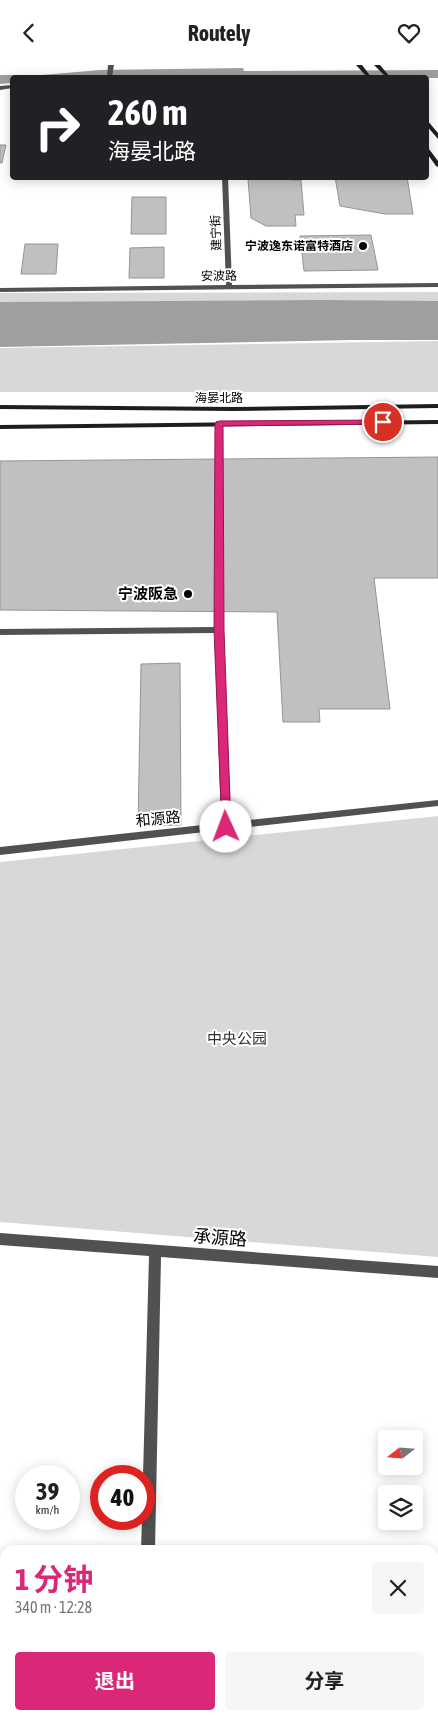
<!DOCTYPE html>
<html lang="zh">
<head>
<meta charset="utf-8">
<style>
  :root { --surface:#fff; --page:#f6f6f6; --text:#222; --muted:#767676; --accent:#db2777 }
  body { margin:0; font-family:"Asap Condensed","Noto Sans SC",sans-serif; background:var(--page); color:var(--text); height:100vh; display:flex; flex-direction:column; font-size:19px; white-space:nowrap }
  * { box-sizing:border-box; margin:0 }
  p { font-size:16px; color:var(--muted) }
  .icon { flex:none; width:28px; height:28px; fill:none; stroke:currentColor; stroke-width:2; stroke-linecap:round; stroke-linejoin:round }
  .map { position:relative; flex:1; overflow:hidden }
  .details { position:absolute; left:0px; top:1480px; width:439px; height:175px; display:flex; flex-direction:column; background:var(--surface); border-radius:15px 15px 0 0; box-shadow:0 2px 12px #0003 }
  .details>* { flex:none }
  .guide { position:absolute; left:10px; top:10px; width:419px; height:105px; border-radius:5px; box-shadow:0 2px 12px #0003; background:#202124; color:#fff; overflow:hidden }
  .needle { width:32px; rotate:253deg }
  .fabs { position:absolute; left:378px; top:1365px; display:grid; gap:10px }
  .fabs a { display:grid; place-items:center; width:45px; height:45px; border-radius:5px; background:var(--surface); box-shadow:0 2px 12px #0003; font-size:25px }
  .speed { position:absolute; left:15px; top:1400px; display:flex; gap:10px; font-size:25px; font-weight:700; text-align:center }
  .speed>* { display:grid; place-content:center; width:65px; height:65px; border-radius:50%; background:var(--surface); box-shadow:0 2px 12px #0003; line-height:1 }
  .speed small { font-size:12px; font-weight:400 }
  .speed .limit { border:8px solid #d22; background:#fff; color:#111 }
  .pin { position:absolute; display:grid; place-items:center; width:42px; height:42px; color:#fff; margin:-21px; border:2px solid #fff; border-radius:50%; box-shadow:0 1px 5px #0007 }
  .me { position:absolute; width:55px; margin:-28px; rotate:358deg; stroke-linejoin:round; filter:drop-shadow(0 0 4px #0008) }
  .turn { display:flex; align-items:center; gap:18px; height:105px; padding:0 15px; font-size:22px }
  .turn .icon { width:65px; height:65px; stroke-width:2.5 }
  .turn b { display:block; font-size:35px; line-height:42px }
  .round { display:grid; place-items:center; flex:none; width:52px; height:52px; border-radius:5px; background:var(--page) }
  .summary { display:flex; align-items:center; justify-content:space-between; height:85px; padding:0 15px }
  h1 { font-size:30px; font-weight:700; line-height:38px; color:var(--accent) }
  .action { display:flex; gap:10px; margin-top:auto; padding:10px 15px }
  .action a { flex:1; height:58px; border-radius:5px; background:var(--accent); color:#fff; font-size:20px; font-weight:700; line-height:58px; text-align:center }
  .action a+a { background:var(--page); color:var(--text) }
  header { display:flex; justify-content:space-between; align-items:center; height:65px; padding:0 15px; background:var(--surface); font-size:22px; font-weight:700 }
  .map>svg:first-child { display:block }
  .green { fill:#d8d8d8 }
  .water { fill:#9f9f9f }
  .building { fill:#c0c0c0; stroke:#959595 }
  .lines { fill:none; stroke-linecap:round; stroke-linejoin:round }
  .minor { fill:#515151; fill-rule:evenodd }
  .tertiary { fill:#515151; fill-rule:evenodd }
  .secondary { fill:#1e1e1e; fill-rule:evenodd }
  .route { fill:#db2777; stroke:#8e194d }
  .poi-dot { fill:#000; stroke:#fff; stroke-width:2 }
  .labels { text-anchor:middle; stroke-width:4; stroke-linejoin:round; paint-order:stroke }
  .far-street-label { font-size:12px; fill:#000; stroke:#fff }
  .far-poi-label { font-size:12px; font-weight:bold; fill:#000; stroke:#fff; text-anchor:end }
  .poi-label { font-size:15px; font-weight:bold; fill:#000; stroke:#fff; text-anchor:end }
  .street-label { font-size:15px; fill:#000; stroke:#fff }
  .park-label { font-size:15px; fill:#2f2f2f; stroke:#fff }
  .near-street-label { font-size:18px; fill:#000; stroke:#fff }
</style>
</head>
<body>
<header><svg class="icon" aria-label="back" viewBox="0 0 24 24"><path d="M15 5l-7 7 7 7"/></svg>Routely<svg class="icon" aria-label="heart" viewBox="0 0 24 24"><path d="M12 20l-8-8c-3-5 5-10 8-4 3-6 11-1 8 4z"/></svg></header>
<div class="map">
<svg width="438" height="1655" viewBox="0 0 438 1655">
  <rect width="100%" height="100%" fill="#fff"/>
  <g class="green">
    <polygon points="438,227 438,236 0,237 0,228"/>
    <polygon points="438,276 438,327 0,327 0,283"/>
    <polygon points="438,751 438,1192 0,1157 0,797"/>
  </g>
  <g class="water">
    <polygon points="243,3 244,6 438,5 438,13 12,12 12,18 0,19 0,10 42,10 100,5"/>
    <polygon points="321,235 438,236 438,275 351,275 0,282 0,237"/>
  </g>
  <g class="building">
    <polygon points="0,80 6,80 2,98 0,98"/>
    <polygon points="273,112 291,112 291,115 301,115 304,150 295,150 296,161 266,161 251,153 248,114"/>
    <polygon points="335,112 407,112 413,149 385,149 340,141"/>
    <polygon points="132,132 166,132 166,169 131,169"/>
    <polygon points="371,170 378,205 304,206 300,171"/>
    <polygon points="25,179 58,179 56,209 21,209"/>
    <polygon points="164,182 164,213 129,213 130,183"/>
    <polygon points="438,392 438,513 374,513 390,644 319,644 320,657 283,657 277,547 0,545 0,396"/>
    <polygon points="180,598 181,760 138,761 141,599"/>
  </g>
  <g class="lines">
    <polygon class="minor" points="108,0 114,0 112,12 107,12"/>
    <g class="tertiary">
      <polygon points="12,20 12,23 0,25 0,21"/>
      <polygon points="222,112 228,112 232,220 438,218 438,222 0,227 0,223 226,220"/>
      <polygon points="216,356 223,358 223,565 231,757 438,735 438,741 0,790 0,782 221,758 215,568 0,570 0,564 215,562"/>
      <polygon points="0,1168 438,1201 438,1213 161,1192 155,1485 141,1485 142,1454 144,1454 143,1411 149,1191 0,1180"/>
      <polygon points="438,1614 438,1628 434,1629 434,1615"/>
      <rect x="0" y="1615" width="5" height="14"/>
      <rect x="137" y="1650" width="14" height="5"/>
    </g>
    <g class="secondary">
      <polygon points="356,0 362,0 371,12 367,12"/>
      <polygon points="374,0 380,0 390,12 386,12"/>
      <polygon points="426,54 438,68 438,74 426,60"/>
      <polygon points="426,80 438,96 438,102 436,101 426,87"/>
      <polygon points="438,339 438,343 233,346 0,344 0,340 233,342"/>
      <polygon points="438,355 438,359 0,364 0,360"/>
    </g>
  </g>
  <polygon class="route" points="383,355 386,356 386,359 223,361 224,565 231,762 226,766 222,764 214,565 215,358 219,356"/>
  <g class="poi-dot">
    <circle cx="363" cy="181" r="5"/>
    <circle cx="188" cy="529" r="5"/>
  </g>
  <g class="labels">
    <g class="far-street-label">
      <text transform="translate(216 168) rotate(-92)" y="4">建宁街</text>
      <text transform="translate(219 211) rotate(-1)" y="4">安波路</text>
      <text x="219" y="337">海晏北路</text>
    </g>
    <g class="far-poi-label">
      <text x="353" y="185">宁波逸东诺富特酒店</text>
    </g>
    <g class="poi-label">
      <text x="178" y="534">宁波阪急</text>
    </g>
    <g class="street-label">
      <text transform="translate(158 754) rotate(-6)" y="5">和源路</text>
    </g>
    <g class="park-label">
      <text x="237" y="979">中央公园</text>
    </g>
    <g class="near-street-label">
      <text transform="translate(220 1173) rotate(4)" y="6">承源路</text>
    </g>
  </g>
</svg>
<div class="fabs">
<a><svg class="needle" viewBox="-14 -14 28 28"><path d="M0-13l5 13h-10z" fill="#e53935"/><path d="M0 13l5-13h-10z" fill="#767676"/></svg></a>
<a><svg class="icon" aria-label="layers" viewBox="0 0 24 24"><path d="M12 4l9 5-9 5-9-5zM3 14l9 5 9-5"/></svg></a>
</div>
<div class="speed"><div>39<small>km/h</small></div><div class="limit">40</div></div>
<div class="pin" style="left:383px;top:357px;background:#d93025"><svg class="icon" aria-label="arrive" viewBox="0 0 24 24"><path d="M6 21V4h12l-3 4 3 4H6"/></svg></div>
<svg class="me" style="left:226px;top:762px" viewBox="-20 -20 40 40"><circle r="19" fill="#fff"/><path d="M0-13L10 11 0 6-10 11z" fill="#db2777"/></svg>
<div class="guide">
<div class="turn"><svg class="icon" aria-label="right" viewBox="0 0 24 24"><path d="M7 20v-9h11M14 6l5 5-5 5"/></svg><div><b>260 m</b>海晏北路</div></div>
</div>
<section class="details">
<div class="summary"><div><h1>1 分钟</h1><p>340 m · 12:28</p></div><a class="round"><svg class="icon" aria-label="close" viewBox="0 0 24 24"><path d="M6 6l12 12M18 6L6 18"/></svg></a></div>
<div class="action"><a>退出</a><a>分享</a></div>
</section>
</div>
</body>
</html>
